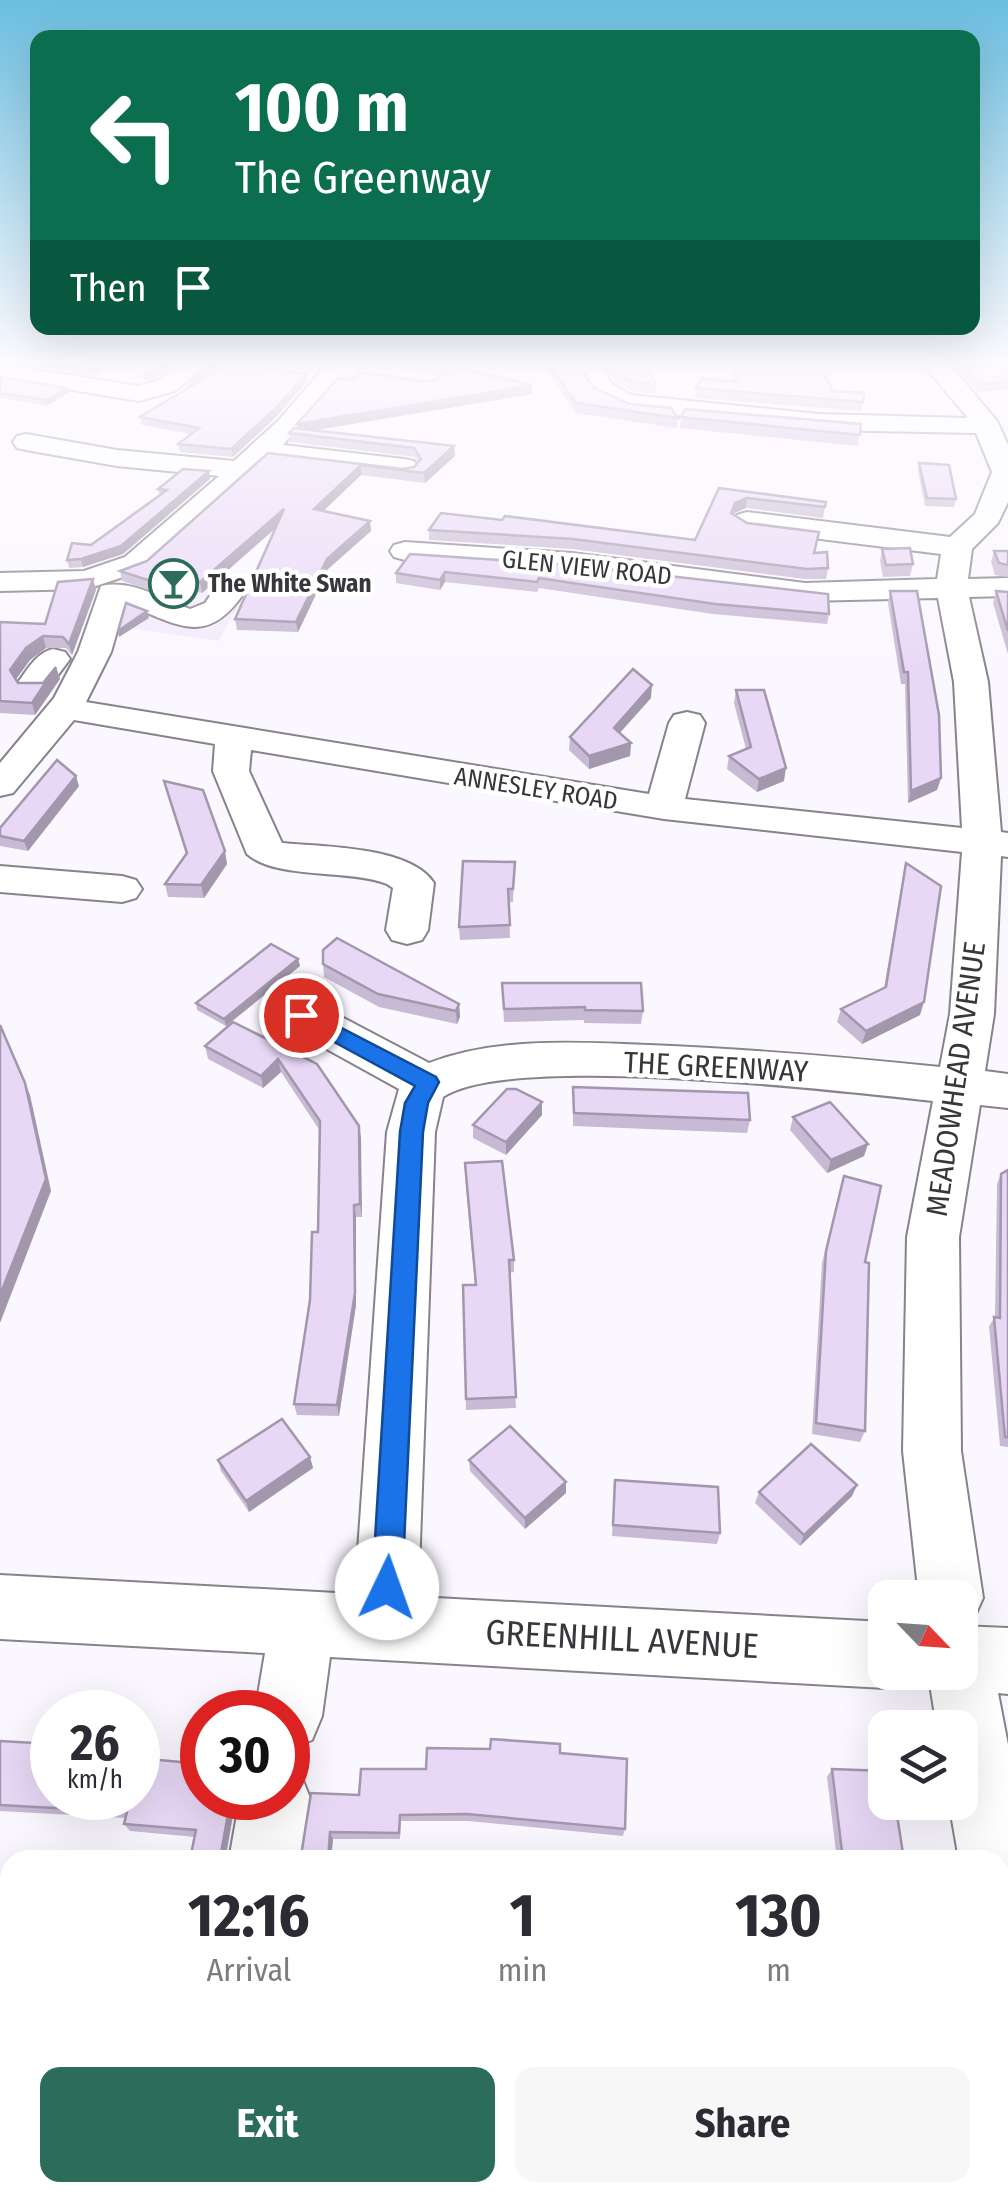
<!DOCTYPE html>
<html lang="en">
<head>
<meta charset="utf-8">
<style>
  :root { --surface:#fff; --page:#f7f7f7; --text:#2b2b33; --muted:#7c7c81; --accent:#2b6c5a }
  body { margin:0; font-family:"Fira Sans Condensed",sans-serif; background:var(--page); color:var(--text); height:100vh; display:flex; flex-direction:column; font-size:38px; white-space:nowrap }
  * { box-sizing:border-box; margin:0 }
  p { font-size:32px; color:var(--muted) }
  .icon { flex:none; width:55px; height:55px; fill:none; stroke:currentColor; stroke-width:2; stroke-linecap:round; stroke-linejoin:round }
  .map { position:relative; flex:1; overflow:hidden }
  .panel { position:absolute; left:0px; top:1850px; width:1010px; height:352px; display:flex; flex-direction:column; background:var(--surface); border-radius:30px 30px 0 0; box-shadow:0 10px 40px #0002 }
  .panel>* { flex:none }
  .guide { position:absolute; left:30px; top:30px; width:950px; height:305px; border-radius:20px; box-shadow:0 10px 40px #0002; background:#0b6e4f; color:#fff; overflow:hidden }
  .needle { width:65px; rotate:115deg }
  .buttons { position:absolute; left:868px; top:1580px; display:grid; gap:20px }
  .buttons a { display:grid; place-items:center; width:110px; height:110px; border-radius:20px; background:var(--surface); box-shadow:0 10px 40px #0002; font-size:50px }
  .speed { position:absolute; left:30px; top:1690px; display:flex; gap:20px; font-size:50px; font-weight:700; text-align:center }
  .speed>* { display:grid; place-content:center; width:130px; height:130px; border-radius:50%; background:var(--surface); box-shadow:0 10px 40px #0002; line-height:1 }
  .speed small { font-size:25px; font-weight:400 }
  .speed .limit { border:15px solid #d22; background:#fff; color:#111 }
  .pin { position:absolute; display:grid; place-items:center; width:85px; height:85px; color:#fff; margin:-42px; border:5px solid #fff; border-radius:50%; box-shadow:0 2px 10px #0007 }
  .me { position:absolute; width:110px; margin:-55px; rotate:3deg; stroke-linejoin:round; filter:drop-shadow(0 0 8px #0008) }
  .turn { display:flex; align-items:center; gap:35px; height:210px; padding:0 40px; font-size:45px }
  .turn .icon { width:130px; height:130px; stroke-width:2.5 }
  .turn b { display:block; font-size:70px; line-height:85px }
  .then { display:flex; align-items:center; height:95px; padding:0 40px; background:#0003; gap:20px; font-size:38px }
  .eta { display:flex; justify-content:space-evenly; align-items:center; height:170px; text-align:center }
  .eta b { font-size:60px; font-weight:700; line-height:70px }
  .primary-button { display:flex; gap:20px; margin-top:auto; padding:20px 40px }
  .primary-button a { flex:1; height:115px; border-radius:20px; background:var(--accent); color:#fff; font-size:40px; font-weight:700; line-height:115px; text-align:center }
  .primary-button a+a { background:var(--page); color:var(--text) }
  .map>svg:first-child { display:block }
  .commercial { fill:#f3ebfc }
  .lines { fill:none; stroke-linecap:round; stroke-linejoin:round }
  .minor-casing { stroke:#87828b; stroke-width:4 }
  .minor { fill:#fff; fill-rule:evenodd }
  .wall { fill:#c8bad4 }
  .shaded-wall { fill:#a297ac }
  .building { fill:#e8d8f6; stroke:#a297ac; stroke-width:2.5 }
  .route { fill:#1a73e8; stroke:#114b97; stroke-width:2.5 }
  .labels { text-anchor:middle; stroke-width:9; stroke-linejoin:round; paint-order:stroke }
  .far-street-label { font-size:25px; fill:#38363a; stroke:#fff }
  .far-poi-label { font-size:25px; font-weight:bold; fill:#38363a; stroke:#fff; text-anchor:start }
  .street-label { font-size:30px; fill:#38363a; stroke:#fff }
  .near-street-label { font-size:35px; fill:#38363a; stroke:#fff }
</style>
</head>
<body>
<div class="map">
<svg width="1008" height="2201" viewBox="0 0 1008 2201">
  <rect width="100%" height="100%" fill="#fbf7ff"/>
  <polygon class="commercial" points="153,556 201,574 252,584 218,641 109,625 102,590 122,583"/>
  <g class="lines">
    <defs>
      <g id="minor">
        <polygon points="181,363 209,363 175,391 139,401 0,378 0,364 138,386 157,381"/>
        <path d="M328,363C353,363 426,363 443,380L431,387L344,375L283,445L404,459L414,461L418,467L414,473L404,475L268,459L147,569L87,589L0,591V573L84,571L125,557L219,476L117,466L26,450L17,448L13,442L17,436L26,434L117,450L234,461L279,420Z"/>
        <path d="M574,363H598L612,384L631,395L819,414L968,418L922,363H948L997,421L1008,445V502L998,523L972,549L968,579L1008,578V596L969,597L988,682L1001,832L1008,833V857L1001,856L994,1014L985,1071L1008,1074V1108L980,1105L959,1237L961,1451L983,1598L973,1620L960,1626V1598H919L903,1451L907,1237L933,1101C841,1091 510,1052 443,1097L435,1132L418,1597L885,1622V1672H910L908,1678L885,1688L330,1657L322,1716L312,1740L288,1750V1712H255L265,1653L0,1639V1575L355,1594L387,1132L399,1089L285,1026L279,1015L285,1004L301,999L317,1004L429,1063C498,1037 577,1042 649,1045C746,1049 843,1057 940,1067L950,1014L962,852L664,819L251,750L249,771L282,843C323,847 410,846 434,883L428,930L422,940L407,944L392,940L386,930L393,888L387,884C348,869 276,880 247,854L213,771L215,744L74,720L13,793L0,796V763L54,698L78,652L101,586C132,579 162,599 190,609L205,603L217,586H239L244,593C206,649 176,623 125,604L111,652L86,702L649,794L669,723L674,715L687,712L700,715L705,723L685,799L962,828L954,682L938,598L805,601L572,571L405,560L394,557L390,551L394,545L405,542L572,553L805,583L937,579L941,554L747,530L737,527L733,521L737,515L747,512L950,537L975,514L992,472L976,433L819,430L631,410L595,394Z"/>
        <path d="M53,649L65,652L70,659L46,691H22L17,684C27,670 36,653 53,649Z"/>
        <polygon points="0,866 122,876 136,880 142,889 136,898 122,902 0,892"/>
        <polygon points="960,1626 1008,1628 1008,1694 998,1693 1008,1745 1008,1969 1000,1966 1000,1860 959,1860 949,1802 960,1802 960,1728 937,1728 928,1672 960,1672"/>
        <polygon points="288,1768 300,1773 310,1798 301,1860 229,1860 240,1798 288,1798"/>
      </g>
    </defs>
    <use href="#minor" class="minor-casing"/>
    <use href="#minor" class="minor"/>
  </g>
  <g class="wall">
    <polygon points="19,363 113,363 114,364 96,376"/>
    <polygon points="207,363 218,363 219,366 187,389 306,374 307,382 276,417 233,457 180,452 178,444 191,434 142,425 140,417 186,390 185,384"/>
    <polygon points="399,363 438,363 532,394 317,430 454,446 455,456 425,483 361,475 323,511 370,521 371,531 328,569 298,632 237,630 235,619 276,527 202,593 185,589 174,598 122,581 120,571 147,561 268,453 403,469 414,467 418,463 415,457 290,442 289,433 298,428 297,424 351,380 430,382 441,376 437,372 437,363 432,370"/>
    <polygon points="541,363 577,363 594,388 630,404 678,418 677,428 576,413"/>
    <polygon points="601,363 645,363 656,384 656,394 632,391 615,381"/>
    <polygon points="726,363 818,363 833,391 864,393 861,411 695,398 696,388 734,381"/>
    <polygon points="958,363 1008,363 1008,369 1005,369 1008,373 1008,390 977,392 957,368"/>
    <polygon points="0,377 68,393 47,406 0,398"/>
    <polygon points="681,417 861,424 858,446 680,428"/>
    <polygon points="919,463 956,499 954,507 925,506 918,471"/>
    <polygon points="209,471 210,479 123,554 83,567 69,568 67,560 91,545 160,496 158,489"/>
    <polygon points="719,488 826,502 823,518 746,508 733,514 747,523 814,553 828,568 826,579 805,579 572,549 429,540 429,530 502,520 695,540"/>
    <polygon points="882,549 913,564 910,576 883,577 880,561"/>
    <polygon points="994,551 1008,551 1008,577 995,575 991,562"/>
    <polygon points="410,554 829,614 827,624 713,614 539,588 537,592 445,582 440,590 396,583 396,573"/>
    <polygon points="93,579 96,590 72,655 66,648 46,648 30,660 16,679 18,683 43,683 56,667 60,679 35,715 0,713 0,622 45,624"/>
    <polygon points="1008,590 1008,654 993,603 996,591 1007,592"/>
    <polygon points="890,591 941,778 937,790 908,803 905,684 901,684 888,603"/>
    <polygon points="736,690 784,781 757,792 727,769 729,756 746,749 734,703"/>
    <polygon points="651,698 620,733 631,743 630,756 589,769 569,750 570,737"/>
    <polygon points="164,781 227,864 204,898 168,897 165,884 186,854"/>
    <polygon points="79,786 28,851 0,846 0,828"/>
    <polygon points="515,862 513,902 509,902 510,938 460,940 459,927"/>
    <polygon points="906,863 920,1015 862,1044 837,1022 841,1009 884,988 903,876"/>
    <polygon points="298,959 300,966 226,1026 197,1010 196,1003"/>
    <polygon points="323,964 459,1004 460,1017 457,1024 379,1007 324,977"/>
    <polygon points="502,983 643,1011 641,1024 584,1023 584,1020 504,1022"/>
    <polygon points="233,1022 359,1126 362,1217 356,1217 356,1305 339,1416 297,1415 294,1404 310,1300 318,1232 320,1131 281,1072 263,1088 208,1059 205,1046"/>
    <polygon points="573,1087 750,1120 747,1133 573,1126"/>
    <polygon points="542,1102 542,1115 506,1155 473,1138 473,1125"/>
    <polygon points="793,1117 868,1144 864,1156 827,1173 790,1130"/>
    <polygon points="1008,1170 1008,1447 1000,1446 989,1326 995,1317 997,1184 1001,1174"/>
    <polygon points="465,1176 514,1260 514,1272 509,1273 516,1408 466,1410 463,1285 475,1285"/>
    <polygon points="844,1176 865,1262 865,1431 860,1442 812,1434 822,1263"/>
    <polygon points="310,1457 313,1468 249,1512 221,1471 218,1460"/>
    <polygon points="469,1460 566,1493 525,1529 470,1471"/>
    <polygon points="615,1480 720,1533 717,1544 612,1536"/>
    <polygon points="857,1485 852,1496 800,1546 755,1503 759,1492"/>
    <polygon points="0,1741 202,1798 236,1798 226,1857 301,1856 359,1795 426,1769 560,1753 625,1829 623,1836 468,1821 401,1821 400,1839 333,1839 331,1860 191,1860 195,1837 130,1831 124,1824 126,1818 0,1811"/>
    <polygon points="832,1769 904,1860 837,1860 827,1777"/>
    <polygon points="820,2192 943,2192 944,2201 820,2201"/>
  </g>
  <g class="shaded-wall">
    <polygon points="106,363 114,364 96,376 95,370"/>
    <polygon points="167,363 175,363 155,378 144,380 143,375"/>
    <polygon points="215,363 218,363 219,366 186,390 185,384"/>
    <polygon points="306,374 307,382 276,417 233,457 231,449"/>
    <polygon points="532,385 532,394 298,433 297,424"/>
    <polygon points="67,388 68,393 47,406 46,400"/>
    <polygon points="454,446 455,456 425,483 424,473"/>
    <polygon points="361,465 361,475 315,519 314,509"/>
    <polygon points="209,471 210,479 123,554 83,567 81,559"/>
    <polygon points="747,498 746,508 734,513 730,523 731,513 735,503"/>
    <polygon points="284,509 286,519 202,593 200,582"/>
    <polygon points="370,521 371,531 328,569 298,632 296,622 327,559"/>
    <polygon points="445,572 445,582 440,590 440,580"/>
    <polygon points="93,579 96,590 72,655 69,644"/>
    <polygon points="183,579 185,589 174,598 172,588"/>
    <polygon points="147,611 149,618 119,637 118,631"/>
    <polygon points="43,636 46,648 30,660 14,682 10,670 26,648"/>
    <polygon points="56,667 60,679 35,715 32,703"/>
    <polygon points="652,685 651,698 613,740 614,728"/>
    <polygon points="631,743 630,756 589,769 589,756"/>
    <polygon points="786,768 784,781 757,792 759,779"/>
    <polygon points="76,776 79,786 28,851 24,841"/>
    <polygon points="941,778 937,790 908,803 911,791"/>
    <polygon points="225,851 227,864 204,898 201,885"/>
    <polygon points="298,959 300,966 226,1026 224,1019"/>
    <polygon points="924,1002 920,1015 862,1044 866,1031"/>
    <polygon points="459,1004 460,1017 457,1024 456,1011"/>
    <polygon points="278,1059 281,1072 263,1088 261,1076"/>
    <polygon points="25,1083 30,1095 51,1191 0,1323 0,1295"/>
    <polygon points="542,1102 542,1115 506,1155 506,1142"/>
    <polygon points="359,1126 361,1138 362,1217 360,1204"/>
    <polygon points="868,1144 864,1156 827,1173 831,1160"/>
    <polygon points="354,1205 356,1217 356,1305 339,1416 337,1405"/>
    <polygon points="310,1457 313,1468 249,1512 246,1501"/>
    <polygon points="566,1482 566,1493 525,1529 525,1518"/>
    <polygon points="857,1485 852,1496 800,1546 804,1535"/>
    <polygon points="231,1798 236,1798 225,1859 221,1853"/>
    <polygon points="330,1832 333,1839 331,1860 328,1860"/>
  </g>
  <g class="building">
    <polygon points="51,363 106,363 95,370"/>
    <polygon points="161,363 167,363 154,372 143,375"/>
    <polygon points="207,363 215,363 185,384"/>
    <polygon points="230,363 306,374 275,409 231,449 178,444 199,428 140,417"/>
    <polygon points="437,363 532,385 297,424 338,378 351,380 358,372 430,382 446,372"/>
    <polygon points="548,363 577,363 594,388 630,404 671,408 678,418 576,403"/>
    <polygon points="609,363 645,363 656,384 633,382 615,372"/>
    <polygon points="731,363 818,363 833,391 864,393 863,402 696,388 702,378 740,382"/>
    <polygon points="961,363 999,363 1008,373 1008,382 979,384"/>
    <polygon points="0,377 67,388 46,400 0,393"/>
    <polygon points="685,409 861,424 860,435 681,417"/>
    <polygon points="294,428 454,446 424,473 361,465 314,509 370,521 327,559 296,622 235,619 284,509 200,582 183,579 172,588 120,571 147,561 268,453 403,469 414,467 421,459 414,448 289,433"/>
    <polygon points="919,463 949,465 956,499 927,498"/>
    <polygon points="183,469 209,471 121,546 81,559 67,560 72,543 91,545 167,490 158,489"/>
    <polygon points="719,488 826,502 825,507 747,498 735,503 731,513 747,523 819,532 814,553 827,552 828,568 807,569 573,539 429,530 441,513 502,520 505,516 695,540"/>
    <polygon points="910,548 913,564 886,565 882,549"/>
    <polygon points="994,551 1008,551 1008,565 999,563"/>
    <polygon points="410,554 572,565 828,594 829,614 715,604 539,578 537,582 445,572 440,580 396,573"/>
    <polygon points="93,579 69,644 63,637 43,636 26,648 10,670 18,683 43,683 56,667 32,703 0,701 0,622 45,624 58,582"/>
    <polygon points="890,591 917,591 939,715 941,778 911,791 908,672 904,672"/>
    <polygon points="996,591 1008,592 1008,631"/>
    <polygon points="126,603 147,611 118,631"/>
    <polygon points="633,669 652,685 614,728 631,743 589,756 570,737"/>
    <polygon points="736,690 764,690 786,768 759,779 729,756 751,747"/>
    <polygon points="57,760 76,776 24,841 0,836 0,828"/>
    <polygon points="164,781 203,790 225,851 201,885 165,884 187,853"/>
    <polygon points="463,861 515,862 513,889 508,889 510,925 459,927"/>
    <polygon points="906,863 941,886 924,1002 866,1031 841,1009 886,987"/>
    <polygon points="337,938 459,1004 456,1011 378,994 323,964 323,950"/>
    <polygon points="271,944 298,959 224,1019 196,1003"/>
    <polygon points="502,983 641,983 643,1011 585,1010 585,1007 504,1009"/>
    <polygon points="233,1022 317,1064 359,1126 360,1204 354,1205 355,1293 337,1405 294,1404 310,1300 312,1232 318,1232 320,1121 278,1059 261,1076 205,1046"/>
    <polygon points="0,1025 25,1083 46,1179 0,1295"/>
    <polygon points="573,1087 748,1093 750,1120 574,1113"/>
    <polygon points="507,1089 516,1089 542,1102 506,1142 473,1125"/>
    <polygon points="830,1102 868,1144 831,1160 793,1117"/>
    <polygon points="502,1161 514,1260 509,1260 516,1397 466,1399 463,1285 476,1285 465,1163"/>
    <polygon points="1008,1170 1008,1437 1005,1437 994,1317 1000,1318 1001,1174"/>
    <polygon points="844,1176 881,1186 865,1262 869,1263 865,1431 816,1423 826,1251"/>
    <polygon points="282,1419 310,1457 246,1501 218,1460"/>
    <polygon points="510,1426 566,1482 525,1518 469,1460"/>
    <polygon points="811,1444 857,1485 804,1535 759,1492"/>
    <polygon points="615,1480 718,1487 720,1533 613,1525"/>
    <polygon points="491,1739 560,1744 560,1753 627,1759 625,1829 467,1814 400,1815 399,1833 330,1832 328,1860 205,1860 190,1859 196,1830 124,1824 127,1812 0,1805 0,1741 52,1744 52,1798 138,1798 138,1758 202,1764 202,1798 231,1798 221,1853 225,1857 301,1856 311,1793 359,1795 361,1769 426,1769 427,1748 490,1749"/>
    <polygon points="832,1769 885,1771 885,1802 895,1802 904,1860 843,1860"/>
    <polygon points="457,2192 562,2192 562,2201 458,2201"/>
    <polygon points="826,2192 943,2192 944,2201 827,2201"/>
  </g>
  <linearGradient id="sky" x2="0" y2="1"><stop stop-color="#6bbee0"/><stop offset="0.54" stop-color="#fdfbff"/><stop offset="1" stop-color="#fdfbff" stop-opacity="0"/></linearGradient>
  <rect width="1008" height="671" fill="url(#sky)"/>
  <polygon class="route" points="301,1007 436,1077 439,1082 428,1103 423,1132 402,1588 398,1598 387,1602 377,1598 372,1588 400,1132 405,1103 415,1086 294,1020 291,1015"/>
  <defs>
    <symbol id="bar-ring" viewBox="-11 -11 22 22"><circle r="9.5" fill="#fff" stroke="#2b6c5a" stroke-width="1.5"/><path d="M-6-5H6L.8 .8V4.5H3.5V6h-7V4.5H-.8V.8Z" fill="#2b6c5a"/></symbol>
  </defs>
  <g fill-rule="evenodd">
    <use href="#bar-ring" x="146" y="556" width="55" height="55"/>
  </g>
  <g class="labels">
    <g class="far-street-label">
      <text transform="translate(587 567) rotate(6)" y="9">GLEN VIEW ROAD</text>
      <text transform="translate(536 788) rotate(9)" y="9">ANNESLEY ROAD</text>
    </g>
    <g class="far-poi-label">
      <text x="208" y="592">The White Swan</text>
    </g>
    <g class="street-label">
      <text transform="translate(716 1067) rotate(3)" y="10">THE GREENWAY</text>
      <text transform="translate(956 1079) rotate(-82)" y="10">MEADOWHEAD AVENUE</text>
    </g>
    <g class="near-street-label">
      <text transform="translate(622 1639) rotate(3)" y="12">GREENHILL AVENUE</text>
    </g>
  </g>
</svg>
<div class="buttons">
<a><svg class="needle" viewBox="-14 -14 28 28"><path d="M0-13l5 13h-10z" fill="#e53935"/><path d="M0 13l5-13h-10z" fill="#7c7c81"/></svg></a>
<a><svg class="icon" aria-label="layers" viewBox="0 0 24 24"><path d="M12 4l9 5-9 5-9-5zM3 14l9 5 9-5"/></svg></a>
</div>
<div class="speed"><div>26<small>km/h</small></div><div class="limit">30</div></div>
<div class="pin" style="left:301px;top:1015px;background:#d93025"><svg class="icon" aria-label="arrive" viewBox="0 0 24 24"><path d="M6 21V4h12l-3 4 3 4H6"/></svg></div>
<svg class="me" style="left:387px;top:1588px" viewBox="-20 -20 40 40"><circle r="19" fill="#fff"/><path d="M0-13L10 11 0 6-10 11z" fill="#1a73e8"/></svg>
<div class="guide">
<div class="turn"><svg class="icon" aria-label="left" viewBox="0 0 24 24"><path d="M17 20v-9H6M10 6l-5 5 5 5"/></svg><div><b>100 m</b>The Greenway</div></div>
<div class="then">Then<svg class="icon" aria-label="arrive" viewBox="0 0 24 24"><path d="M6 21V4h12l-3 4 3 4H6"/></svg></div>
</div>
<section class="panel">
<div class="eta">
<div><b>12:16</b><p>Arrival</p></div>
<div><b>1</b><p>min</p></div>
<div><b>130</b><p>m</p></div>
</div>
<div class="primary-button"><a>Exit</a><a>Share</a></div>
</section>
</div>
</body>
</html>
